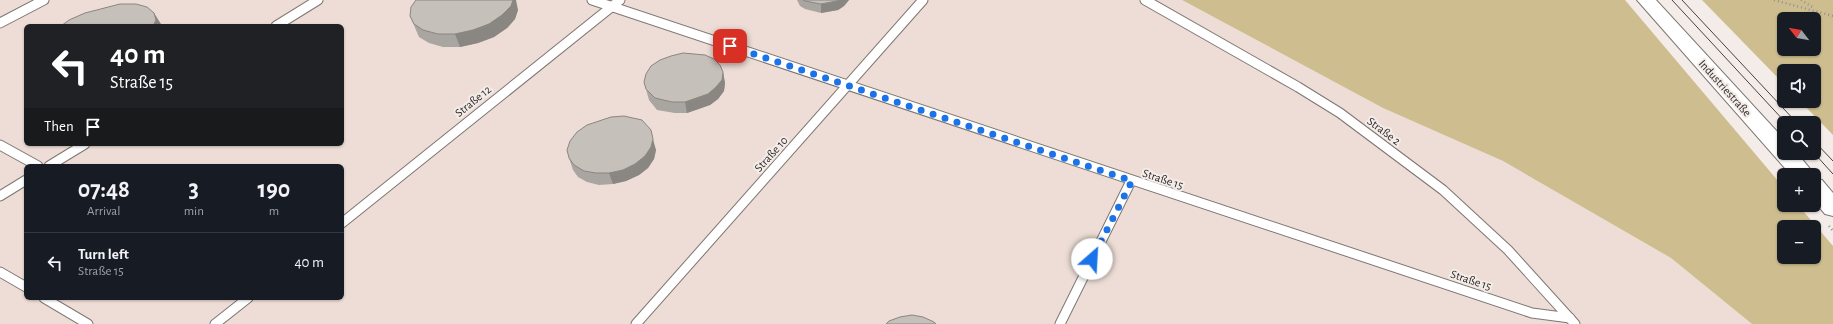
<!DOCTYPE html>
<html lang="en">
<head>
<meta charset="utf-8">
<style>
  :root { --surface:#171b24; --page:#242831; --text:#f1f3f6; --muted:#9ea1a6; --line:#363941 }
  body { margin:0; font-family:"Alegreya Sans",sans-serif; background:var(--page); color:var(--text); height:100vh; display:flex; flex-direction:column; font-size:15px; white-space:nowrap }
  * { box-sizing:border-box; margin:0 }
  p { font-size:13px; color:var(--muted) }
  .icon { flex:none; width:22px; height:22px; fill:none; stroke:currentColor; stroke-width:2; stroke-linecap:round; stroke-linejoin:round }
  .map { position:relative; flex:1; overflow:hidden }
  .sheet { position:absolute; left:24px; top:164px; width:320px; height:136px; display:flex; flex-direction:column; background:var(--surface); border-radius:6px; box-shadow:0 1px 3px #0004 }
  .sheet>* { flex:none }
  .banner { position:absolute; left:24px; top:24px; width:320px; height:122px; border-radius:6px; box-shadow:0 1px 3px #0004; background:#202124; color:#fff; overflow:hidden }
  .needle { width:26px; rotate:301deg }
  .buttons { position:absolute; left:1777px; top:12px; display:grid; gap:8px }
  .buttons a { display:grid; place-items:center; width:44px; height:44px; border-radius:6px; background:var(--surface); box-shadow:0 1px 3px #0004; font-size:20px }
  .pin { position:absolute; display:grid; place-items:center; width:34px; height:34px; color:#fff; margin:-17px; border-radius:8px; box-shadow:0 2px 6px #0006 }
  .me { position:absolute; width:44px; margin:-22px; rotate:26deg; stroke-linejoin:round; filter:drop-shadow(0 0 3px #0008) }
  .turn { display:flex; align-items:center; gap:14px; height:84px; padding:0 20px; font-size:18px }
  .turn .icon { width:52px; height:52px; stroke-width:2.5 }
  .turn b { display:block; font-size:28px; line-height:34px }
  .then { display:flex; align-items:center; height:38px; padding:0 20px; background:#0003; gap:8px; font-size:15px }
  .eta { display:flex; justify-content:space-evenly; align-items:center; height:68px; text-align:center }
  .eta b { font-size:24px; font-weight:600; line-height:28px }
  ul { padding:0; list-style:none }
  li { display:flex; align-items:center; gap:12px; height:60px; padding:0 20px; border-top:1px solid var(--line) }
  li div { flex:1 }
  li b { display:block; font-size:15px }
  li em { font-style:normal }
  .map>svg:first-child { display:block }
  .built { fill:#edddd6; fill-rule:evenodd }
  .green { fill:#cebe8f; fill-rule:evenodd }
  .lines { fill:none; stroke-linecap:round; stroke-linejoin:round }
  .lane-casing { stroke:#7d7673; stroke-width:11 }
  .secondary-casing { stroke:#7d7673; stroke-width:2 }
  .path { stroke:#95908d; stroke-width:2.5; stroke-dasharray:1 3; stroke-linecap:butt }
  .lane { stroke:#fff; stroke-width:9 }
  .secondary { fill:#fff; fill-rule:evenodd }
  .tram { stroke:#474342; stroke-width:1 }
  .wall { fill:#a9a5a0 }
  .shaded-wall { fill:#8a8682 }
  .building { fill:#c5c0ba; stroke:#8a8682 }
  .route { stroke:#1a73e8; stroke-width:7; stroke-dasharray:0 12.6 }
  .labels { text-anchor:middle; stroke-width:4; stroke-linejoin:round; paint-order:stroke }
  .street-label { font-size:12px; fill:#2e2b2a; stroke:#f4ece8 }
</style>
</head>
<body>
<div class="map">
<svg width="1833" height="324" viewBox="0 0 1833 324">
  <rect width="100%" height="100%" fill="#f4ece8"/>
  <path class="built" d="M0,0H1182L1383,108L1503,161L1671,258L1752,324H0ZM26,26H342V144H26ZM26,166H342V298H26Z"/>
  <g class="green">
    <path d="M1182,0H1625L1784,188V205H1798L1833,246V324H1752L1671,258L1503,161L1383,108ZM1784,227H1814V257H1784Z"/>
    <path d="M1702,0H1833V135L1800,101H1814V71H1784V84ZM1784,19H1814V49H1784Z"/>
  </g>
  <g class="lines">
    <defs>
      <g id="lane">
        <polyline points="592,0 1532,313 1570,318"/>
        <polyline points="1145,0 1298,87 1340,113 1443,190 1508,250 1575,324"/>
        <polyline points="0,23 44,0"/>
        <polyline points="276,26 318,0"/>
        <polyline points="0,145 38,166"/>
        <polyline points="49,166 85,144"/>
        <polyline points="0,196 26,180"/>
        <polyline points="342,223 620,0"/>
        <polyline points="0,272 26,287"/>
        <polyline points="44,298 88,324"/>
        <polyline points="215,324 248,298"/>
        <polyline points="636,324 923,0"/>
        <polyline points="1060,324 1131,181"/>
      </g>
      <g id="secondary">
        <polygon points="1637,0 1656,0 1784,139 1784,153 1797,153 1815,175 1814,177 1814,175 1791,175"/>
        <polygon points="1814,178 1822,180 1833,193 1833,216 1825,214 1814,201"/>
      </g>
    </defs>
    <use href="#lane" class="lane-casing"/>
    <use href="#secondary" class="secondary-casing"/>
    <g class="path">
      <polyline points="1774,0 1833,16"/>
      <polyline points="1801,0 1814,8"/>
      <polyline points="1829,226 1833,231"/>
    </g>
    <use href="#lane" class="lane"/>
    <use href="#secondary" class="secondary"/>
    <g class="tram">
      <polyline points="1672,0 1786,123"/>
      <polyline points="1682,0 1797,123"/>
      <polyline points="1814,141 1833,161"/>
      <polyline points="1814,153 1833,174"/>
    </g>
  </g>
  <g class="wall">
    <polygon points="797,0 849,0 844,6 838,10 821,13 805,9 800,6"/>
    <polygon points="518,10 515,19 507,28 494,37 478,43 460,47 443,47 429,43 419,37 410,16"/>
    <polygon points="723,72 725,83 724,91 718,99 710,105 687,113 675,113 657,110 649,100 644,82"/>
    <polygon points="656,150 654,159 648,168 639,175 626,181 613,184 599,185 587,182 578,177 573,170 569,158"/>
  </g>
  <g class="shaded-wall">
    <polygon points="513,0 516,0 518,10 515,19 507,28 494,37 478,43 460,47 455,34"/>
    <polygon points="840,0 849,0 844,6 838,10 821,13 821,4"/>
    <polygon points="154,13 161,24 162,26 153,26"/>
    <polygon points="723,72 725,83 724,91 718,99 710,105 687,113 685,102"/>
    <polygon points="653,139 656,150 654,159 648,168 639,175 626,181 613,184 609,173"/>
  </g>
  <g class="building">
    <polygon points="416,0 513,0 511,6 502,15 489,24 473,30 455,34 438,34 423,30 414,24 410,16 411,7"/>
    <polygon points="803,0 840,0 837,1 821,4 805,1"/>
    <polygon points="120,4 136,4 147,7 154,13 156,20 153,26 61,26 69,20 85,13"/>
    <polygon points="683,53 705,55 714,59 720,65 723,72 722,80 716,87 708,94 685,102 672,102 655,98 646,89 644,82 646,74 651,66 660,60 671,56"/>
    <polygon points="624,116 642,120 651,130 653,139 651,147 645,156 635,164 623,170 609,173 596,173 584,171 574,165 569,158 567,150 570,141 577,132 587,125 611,117"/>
    <polygon points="912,315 923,317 934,322 936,324 886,324 889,321 900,317"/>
  </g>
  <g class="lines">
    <polyline class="route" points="730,46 1132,181 1092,259"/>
  </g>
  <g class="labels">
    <g class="street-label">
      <text transform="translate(1725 88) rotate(48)" y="4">Industriestraße</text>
      <text transform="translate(473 101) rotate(-39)" y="4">Straße 12</text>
      <text transform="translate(1384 131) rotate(37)" y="4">Straße 2</text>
      <text transform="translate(771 154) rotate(-48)" y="4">Straße 10</text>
      <text transform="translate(1163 179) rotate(18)" y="4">Straße 15</text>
      <text transform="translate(1471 280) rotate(18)" y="4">Straße 15</text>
    </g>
  </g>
</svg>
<div class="buttons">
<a><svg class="needle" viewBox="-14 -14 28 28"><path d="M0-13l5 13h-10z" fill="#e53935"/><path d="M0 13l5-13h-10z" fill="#9ea1a6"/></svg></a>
<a><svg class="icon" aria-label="sound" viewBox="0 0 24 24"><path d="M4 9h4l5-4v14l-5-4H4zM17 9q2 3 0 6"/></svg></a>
<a><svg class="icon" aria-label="search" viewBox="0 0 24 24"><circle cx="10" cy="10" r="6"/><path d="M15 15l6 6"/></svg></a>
<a>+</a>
<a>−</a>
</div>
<div class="pin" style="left:730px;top:46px;background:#d93025"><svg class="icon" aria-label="arrive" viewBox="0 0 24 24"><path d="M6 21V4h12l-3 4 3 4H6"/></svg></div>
<svg class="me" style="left:1092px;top:259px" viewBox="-20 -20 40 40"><circle r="19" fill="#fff"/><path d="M0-13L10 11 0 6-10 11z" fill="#1a73e8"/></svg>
<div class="banner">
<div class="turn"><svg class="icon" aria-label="left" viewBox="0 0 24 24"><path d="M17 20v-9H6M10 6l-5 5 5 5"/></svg><div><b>40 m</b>Straße 15</div></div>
<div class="then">Then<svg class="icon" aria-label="arrive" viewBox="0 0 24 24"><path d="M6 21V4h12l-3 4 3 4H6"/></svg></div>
</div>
<section class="sheet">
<div class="eta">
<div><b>07:48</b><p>Arrival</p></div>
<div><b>3</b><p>min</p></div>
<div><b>190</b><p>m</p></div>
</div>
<ul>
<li><svg class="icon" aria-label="left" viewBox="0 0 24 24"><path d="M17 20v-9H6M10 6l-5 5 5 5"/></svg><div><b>Turn left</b><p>Straße 15</p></div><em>40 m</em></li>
</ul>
</section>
</div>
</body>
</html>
